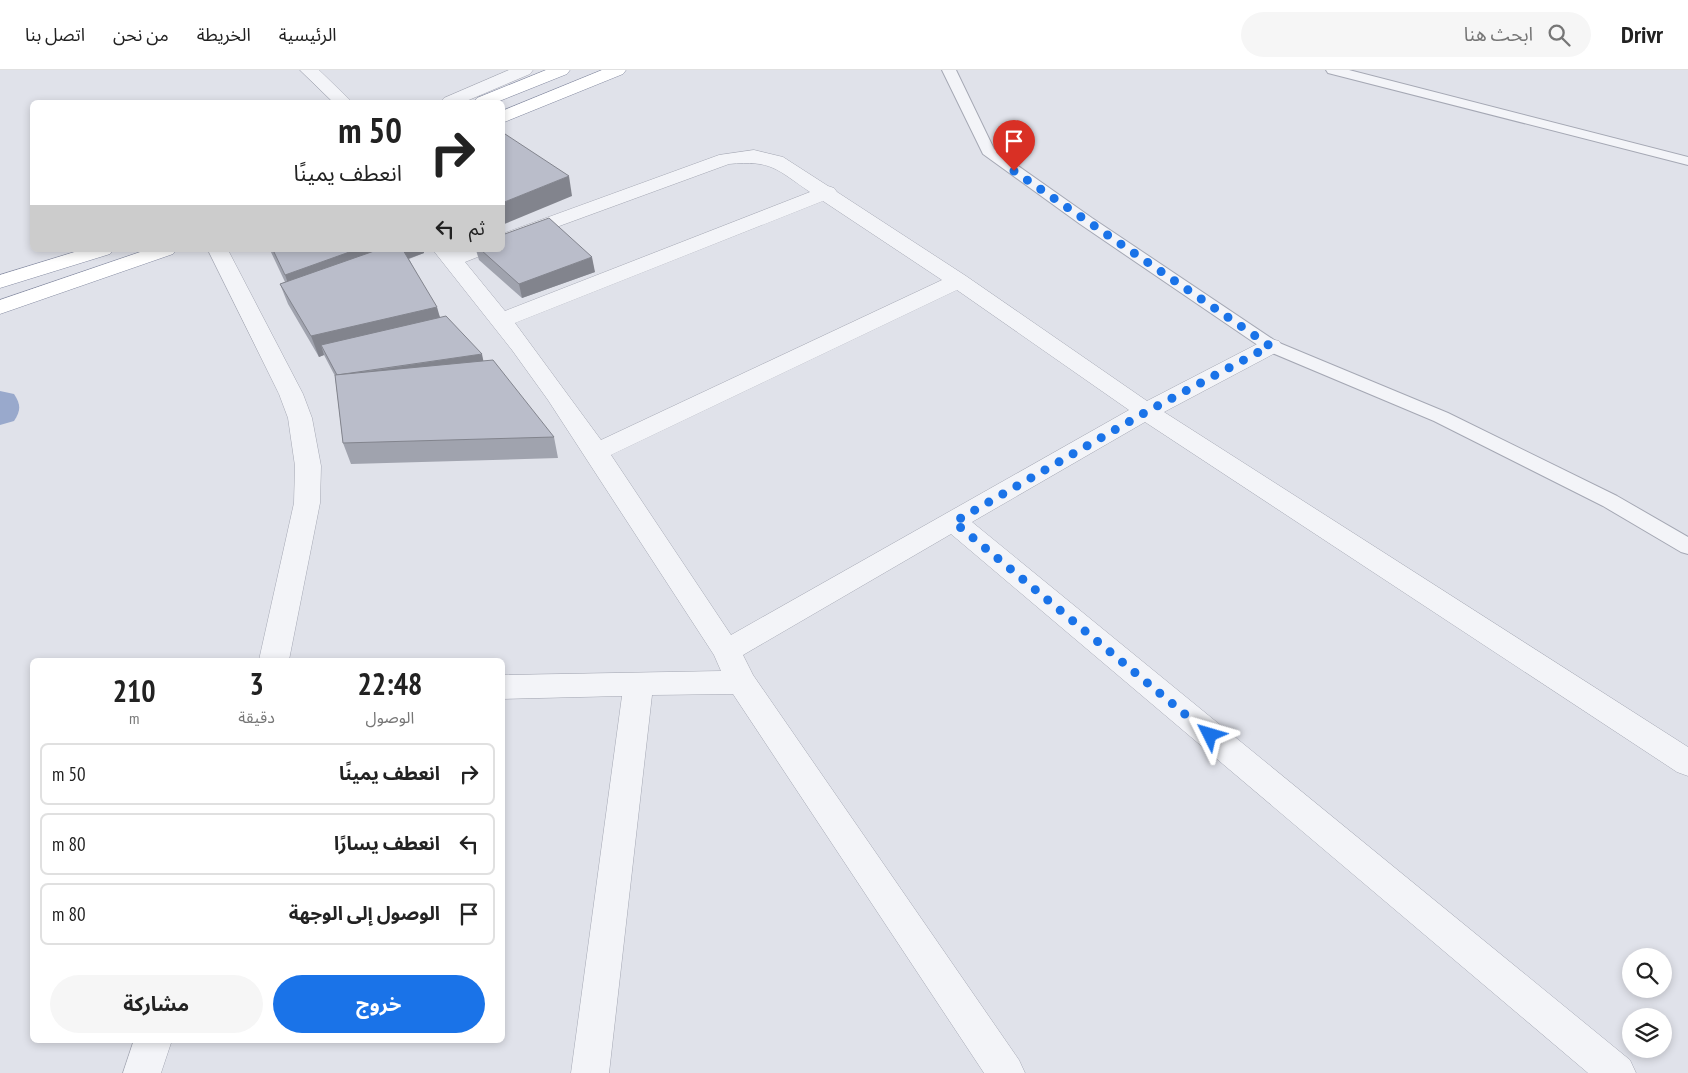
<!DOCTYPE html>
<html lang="ar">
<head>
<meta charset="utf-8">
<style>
  :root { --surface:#fff; --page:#f6f6f6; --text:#222; --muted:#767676; --line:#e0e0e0; --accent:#1a73e8 }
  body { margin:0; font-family:"PT Sans Narrow","Noto Sans Arabic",sans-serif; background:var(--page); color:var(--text); direction:rtl; height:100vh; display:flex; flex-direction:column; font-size:19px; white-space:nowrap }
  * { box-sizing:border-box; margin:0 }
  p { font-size:16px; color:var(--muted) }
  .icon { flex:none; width:28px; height:28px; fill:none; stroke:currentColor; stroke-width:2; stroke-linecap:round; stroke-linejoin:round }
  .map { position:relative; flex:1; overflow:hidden; direction:ltr }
  .details { position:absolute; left:30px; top:588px; width:475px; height:385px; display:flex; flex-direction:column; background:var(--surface); border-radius:8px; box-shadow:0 2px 8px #0003; direction:rtl }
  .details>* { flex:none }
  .top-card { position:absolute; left:30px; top:30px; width:475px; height:152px; border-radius:8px; box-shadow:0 2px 8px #0003; direction:rtl; background:#fff; color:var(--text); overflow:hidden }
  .buttons { position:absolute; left:1622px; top:878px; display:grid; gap:10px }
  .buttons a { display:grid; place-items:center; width:50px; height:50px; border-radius:50%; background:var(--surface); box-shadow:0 2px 8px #0003; font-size:25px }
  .pin { position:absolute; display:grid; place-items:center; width:42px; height:42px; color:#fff; margin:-51px -21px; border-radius:50% 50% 50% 0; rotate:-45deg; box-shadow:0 0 5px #0007 }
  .pin .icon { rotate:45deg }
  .me { position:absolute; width:55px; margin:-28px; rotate:310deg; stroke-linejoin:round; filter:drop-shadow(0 0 4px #0008) }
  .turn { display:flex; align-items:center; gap:18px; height:105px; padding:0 20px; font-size:22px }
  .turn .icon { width:65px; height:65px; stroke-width:2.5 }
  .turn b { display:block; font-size:35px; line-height:42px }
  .then { display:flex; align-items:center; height:48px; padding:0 20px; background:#0003; gap:10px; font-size:19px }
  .eta { display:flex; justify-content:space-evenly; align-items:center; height:85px; text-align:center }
  .eta b { font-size:30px; font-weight:700; line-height:35px }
  .cta { display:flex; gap:10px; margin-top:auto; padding:10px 20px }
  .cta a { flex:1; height:58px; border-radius:30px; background:var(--accent); color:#fff; font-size:20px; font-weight:700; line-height:58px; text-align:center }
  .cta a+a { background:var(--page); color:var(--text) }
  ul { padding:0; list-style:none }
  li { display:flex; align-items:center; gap:15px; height:62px; margin:0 10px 8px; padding:0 10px; border:2px solid var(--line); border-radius:8px }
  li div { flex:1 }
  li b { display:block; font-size:19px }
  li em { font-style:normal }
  header { display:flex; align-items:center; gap:30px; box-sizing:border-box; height:70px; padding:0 25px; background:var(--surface); border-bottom:1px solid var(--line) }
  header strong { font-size:24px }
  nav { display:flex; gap:28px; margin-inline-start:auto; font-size:18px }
  .search { width:350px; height:45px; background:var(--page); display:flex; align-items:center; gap:12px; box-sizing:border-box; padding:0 18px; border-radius:28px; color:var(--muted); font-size:19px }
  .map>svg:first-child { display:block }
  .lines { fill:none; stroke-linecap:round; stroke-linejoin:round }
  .canal { fill:#99a9cc; fill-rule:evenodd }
  .lane-casing { stroke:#a5a8b4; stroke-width:2 }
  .street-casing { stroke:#a5a8b4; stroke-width:1 }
  .highway-casing { stroke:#868ca2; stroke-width:1 }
  .lane { fill:#f3f4f8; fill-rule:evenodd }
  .street { fill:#f3f4f8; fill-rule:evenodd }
  .highway { fill:#fff; fill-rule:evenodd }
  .wall { fill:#a0a3ae }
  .shaded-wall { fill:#82848d }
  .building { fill:#babdca; stroke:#82848d }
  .route { stroke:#1a73e8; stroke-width:9; stroke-dasharray:0 16.2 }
</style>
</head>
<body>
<header>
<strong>Drivr</strong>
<div class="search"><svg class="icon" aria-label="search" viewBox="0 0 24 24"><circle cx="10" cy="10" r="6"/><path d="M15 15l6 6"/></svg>ابحث هنا</div>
<nav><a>الرئيسية</a><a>الخريطة</a><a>من نحن</a><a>اتصل بنا</a></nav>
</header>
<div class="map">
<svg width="1688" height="1003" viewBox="0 0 1688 1003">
  <rect width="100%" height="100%" fill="#e0e2ea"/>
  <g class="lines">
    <path class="canal" d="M0,321L14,324C21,335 21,340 14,351L0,355Z"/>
    <defs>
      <g id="lane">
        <polygon points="942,0 956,0 994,79 1092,148 1277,272 1448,343 1617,426 1688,467 1688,484 1681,482 1603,436 1434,351 1265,280 1080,154 983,84"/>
        <polygon points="1326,0 1349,0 1688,87 1688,95 1328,3"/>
      </g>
      <g id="street">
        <polygon points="300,0 319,0 352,32 333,32"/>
        <polygon points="509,0 533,0 530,4 464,32 441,32 444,28"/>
        <path d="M754,80L783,87L828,116L834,118L837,122L966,206L1147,331L1263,271L1271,269L1279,271L1282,276L1279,281L1164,342L1688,677V706L1677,702L1145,352L972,452L1630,990L1636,1003H1588L951,464L743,585L753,605L1019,990L1025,1003H984L733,624L652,625L609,1003H571L622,626L502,629V605L721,601L714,585L548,330L512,280L433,180H488L485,184L465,192L505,241L810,122C776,99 772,90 729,94L502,177V164L719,85ZM823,131L942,210L601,370L515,253ZM957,220L1129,340L731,565L611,385Z"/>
        <polygon points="208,180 228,180 303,324 312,348 321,396 320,433 289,590 259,590 294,433 295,396 288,348 279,324"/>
        <polygon points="134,970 172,970 161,1003 123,1003"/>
      </g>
      <g id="highway">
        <polygon points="546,0 570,0 567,4 497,32 474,32 477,28"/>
        <polygon points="602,0 626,0 623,4 502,53 502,41"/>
        <polygon points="81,180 113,180 110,184 0,218 0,205"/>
        <polygon points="146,180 176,180 173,184 0,244 0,230"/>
      </g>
    </defs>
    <use href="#lane" class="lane-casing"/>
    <use href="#street" class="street-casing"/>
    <use href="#highway" class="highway-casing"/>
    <use href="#lane" class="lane"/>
    <use href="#street" class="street"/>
    <use href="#highway" class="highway"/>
  </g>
  <g class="wall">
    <polygon points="270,180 424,180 424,183 409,189 440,247 483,291 554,367 558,388 351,394 343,373 335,306 324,285 319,287 288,234 280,214 285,212"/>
    <polygon points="476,180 502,180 595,202 522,228 479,190"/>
  </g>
  <g class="shaded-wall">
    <polygon points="569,106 572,126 502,155 502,133"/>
    <polygon points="355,180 424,180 424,183 294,230 285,205"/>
    <polygon points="592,187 595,202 522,228 519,214"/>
    <polygon points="437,237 443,258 321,275 324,285 319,287 311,266"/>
    <polygon points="482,284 485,299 337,306"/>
  </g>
  <g class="building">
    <polygon points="502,62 569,106 502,133"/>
    <polygon points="549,148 592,187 519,214 481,180 502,180 502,165"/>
    <polygon points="273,180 355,180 285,205"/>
    <polygon points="377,180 403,180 437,237 311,266 280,214"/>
    <polygon points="446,246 482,284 337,305 321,275"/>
    <polygon points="493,290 554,367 343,373 335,305"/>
  </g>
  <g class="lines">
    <polyline class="route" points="1014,101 1270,276 1146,342 954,452 1210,665"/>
  </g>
</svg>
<div class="buttons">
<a><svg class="icon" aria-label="search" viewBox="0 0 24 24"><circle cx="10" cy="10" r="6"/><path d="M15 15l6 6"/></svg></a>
<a><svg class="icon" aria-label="layers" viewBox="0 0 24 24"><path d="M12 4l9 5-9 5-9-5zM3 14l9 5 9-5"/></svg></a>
</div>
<div class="pin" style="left:1014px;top:101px;background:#d93025"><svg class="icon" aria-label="arrive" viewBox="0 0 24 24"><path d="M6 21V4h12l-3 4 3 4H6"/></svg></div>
<svg class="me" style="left:1210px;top:665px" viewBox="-20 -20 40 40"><path d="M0-17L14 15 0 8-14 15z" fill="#1a73e8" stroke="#fff" stroke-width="4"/></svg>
<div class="top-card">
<div class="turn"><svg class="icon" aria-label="right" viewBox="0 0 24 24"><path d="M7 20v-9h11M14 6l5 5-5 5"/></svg><div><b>50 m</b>انعطف يمينًا</div></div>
<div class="then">ثم<svg class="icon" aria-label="left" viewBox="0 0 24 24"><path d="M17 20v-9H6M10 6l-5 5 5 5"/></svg></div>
</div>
<section class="details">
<div class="eta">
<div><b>22:48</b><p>الوصول</p></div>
<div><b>3</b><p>دقيقة</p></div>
<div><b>210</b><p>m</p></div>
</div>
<ul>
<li><svg class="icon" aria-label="right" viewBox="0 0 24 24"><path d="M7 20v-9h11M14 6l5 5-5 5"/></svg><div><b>انعطف يمينًا</b></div><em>50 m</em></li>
<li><svg class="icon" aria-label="left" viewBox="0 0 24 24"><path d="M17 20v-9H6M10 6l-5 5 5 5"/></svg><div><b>انعطف يسارًا</b></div><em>80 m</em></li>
<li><svg class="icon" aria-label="arrive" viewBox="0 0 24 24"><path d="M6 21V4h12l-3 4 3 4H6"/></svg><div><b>الوصول إلى الوجهة</b></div><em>80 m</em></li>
</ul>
<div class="cta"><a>خروج</a><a>مشاركة</a></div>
</section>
</div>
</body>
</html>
